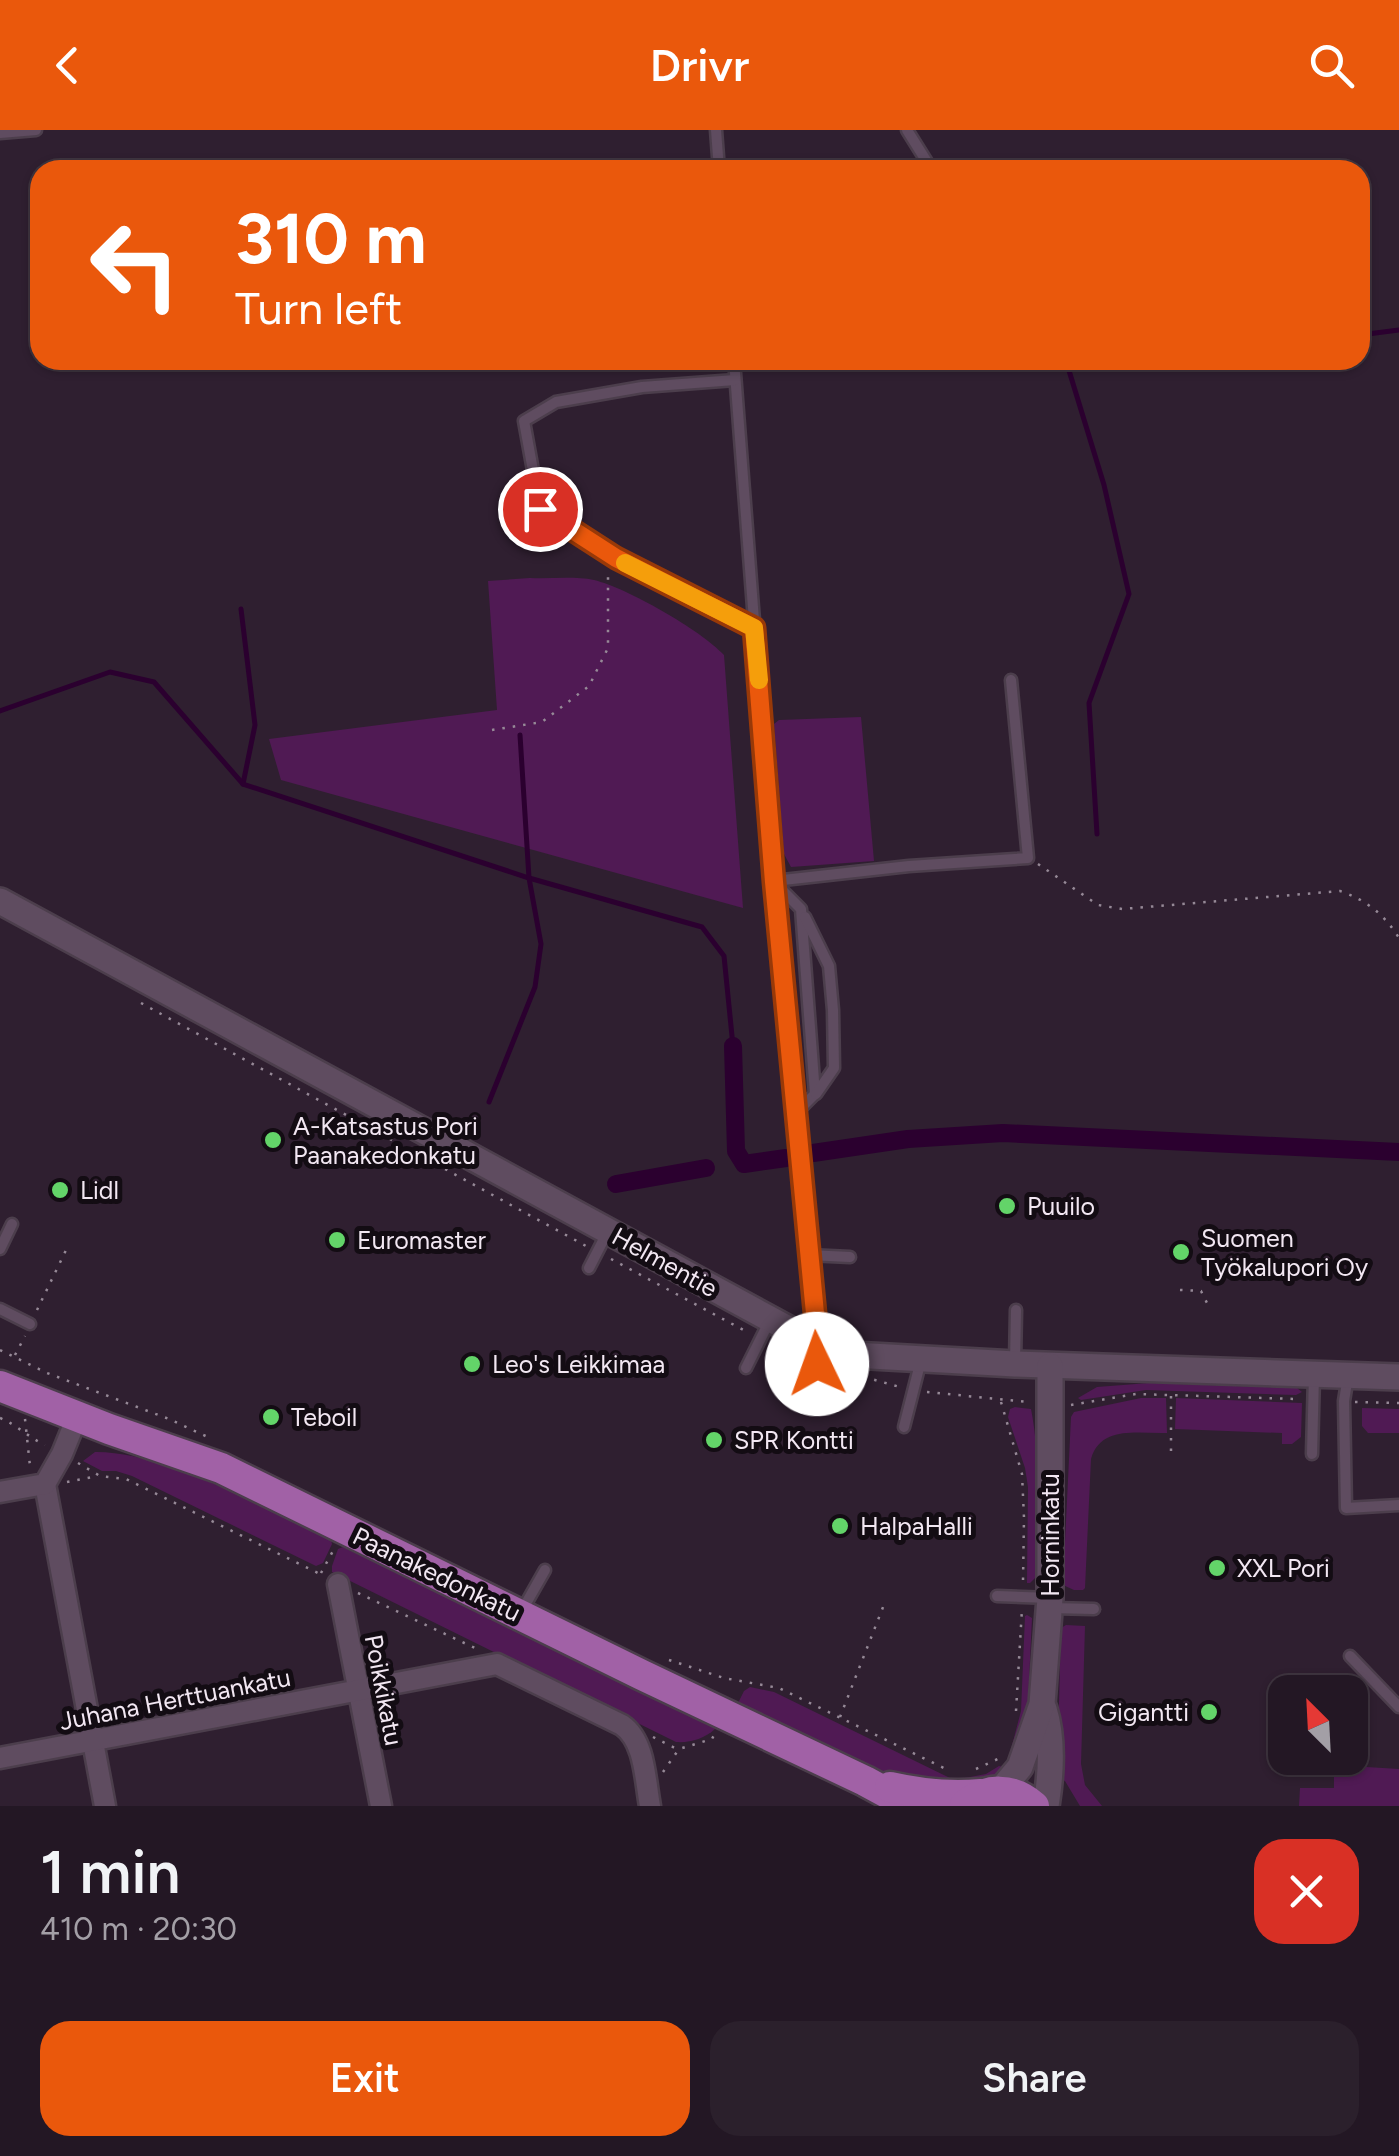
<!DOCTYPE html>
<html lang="en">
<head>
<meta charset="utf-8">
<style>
  :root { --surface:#231724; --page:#2b202c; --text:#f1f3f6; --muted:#a39fa6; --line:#403641; --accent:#ea580c }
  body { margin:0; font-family:Figtree,sans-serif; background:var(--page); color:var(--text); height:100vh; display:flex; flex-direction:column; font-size:38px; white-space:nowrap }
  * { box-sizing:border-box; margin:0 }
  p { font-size:32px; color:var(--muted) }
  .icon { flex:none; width:55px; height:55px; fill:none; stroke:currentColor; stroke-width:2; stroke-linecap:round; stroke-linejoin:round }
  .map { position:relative; height:1676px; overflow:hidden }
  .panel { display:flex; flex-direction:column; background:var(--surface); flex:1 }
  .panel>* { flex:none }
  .banner { position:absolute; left:30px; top:30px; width:1340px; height:210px; border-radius:30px; box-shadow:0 2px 8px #0004,0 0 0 2px var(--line); background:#ea580c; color:#fff; overflow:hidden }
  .needle { width:65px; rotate:336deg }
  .buttons { position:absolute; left:1268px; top:1545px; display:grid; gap:20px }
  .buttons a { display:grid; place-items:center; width:100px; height:100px; border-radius:20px; background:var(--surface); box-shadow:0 2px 8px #0004,0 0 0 2px var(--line); font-size:50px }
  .pin { position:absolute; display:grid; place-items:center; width:85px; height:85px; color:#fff; margin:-42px; border:5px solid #fff; border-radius:50%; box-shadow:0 2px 10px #0007 }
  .me { position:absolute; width:110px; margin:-55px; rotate:357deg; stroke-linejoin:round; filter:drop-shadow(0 0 8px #0008) }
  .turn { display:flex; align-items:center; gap:35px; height:210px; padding:0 40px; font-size:45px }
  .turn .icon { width:130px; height:130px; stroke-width:2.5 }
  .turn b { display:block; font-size:70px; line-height:85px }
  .round { display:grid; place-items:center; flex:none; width:105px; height:105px; border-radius:30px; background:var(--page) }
  .head { display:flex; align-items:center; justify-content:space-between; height:170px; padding:0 40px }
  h1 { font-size:60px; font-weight:600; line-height:75px }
  .primary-button { display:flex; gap:20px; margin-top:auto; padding:20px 40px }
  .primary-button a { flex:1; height:115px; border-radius:30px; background:var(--accent); color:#fff; font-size:40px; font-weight:600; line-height:115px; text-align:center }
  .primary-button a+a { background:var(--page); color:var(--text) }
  header { display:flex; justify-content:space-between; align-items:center; height:130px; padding:0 40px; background:var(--accent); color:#fff; font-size:45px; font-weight:600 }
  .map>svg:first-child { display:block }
  .green { fill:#501a54 }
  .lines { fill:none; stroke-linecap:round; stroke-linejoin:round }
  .stream { stroke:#2b002f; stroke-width:5 }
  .canal { stroke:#2b002f; stroke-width:18 }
  .service-casing { stroke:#4c3e4c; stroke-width:15 }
  .minor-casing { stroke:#4c3e4c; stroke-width:25 }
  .tertiary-casing { stroke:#4c3e4c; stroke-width:30 }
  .primary-casing { stroke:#4c3e4c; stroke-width:35 }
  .path { stroke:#968997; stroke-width:2.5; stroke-dasharray:2.5 8; stroke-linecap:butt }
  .service { stroke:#5f4c60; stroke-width:10 }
  .minor { stroke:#5f4c60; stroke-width:20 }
  .tertiary { stroke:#5f4c60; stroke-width:25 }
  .primary { stroke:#a161a6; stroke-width:30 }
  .route-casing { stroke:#983908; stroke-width:25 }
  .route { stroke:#ea580c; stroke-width:18 }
  .slow { stroke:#f59e0b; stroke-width:18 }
  .poi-dot { fill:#63d469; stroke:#130c13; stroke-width:4 }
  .labels { text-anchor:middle; stroke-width:10; stroke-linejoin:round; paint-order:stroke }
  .poi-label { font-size:25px; fill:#f2e7f2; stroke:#130c13; text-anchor:start }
  .street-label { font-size:25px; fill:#f2e7f2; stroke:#130c13 }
</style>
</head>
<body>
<header><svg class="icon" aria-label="back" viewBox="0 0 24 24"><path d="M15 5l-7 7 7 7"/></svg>Drivr<svg class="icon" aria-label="search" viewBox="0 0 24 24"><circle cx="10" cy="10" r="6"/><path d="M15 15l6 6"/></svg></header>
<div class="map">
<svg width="1399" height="1676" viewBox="0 0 1399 1676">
  <rect width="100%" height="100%" fill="#2f1f30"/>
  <g class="green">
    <path d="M530,448C550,449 574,446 594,450C627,458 701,500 724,525L743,778L281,650L269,609L497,580L488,451Z"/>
    <polygon points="861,587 874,731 791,737 784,724 774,594 779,590"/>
    <polygon points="1149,1253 1297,1258 1302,1262 1296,1265 1146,1260 1081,1270 1078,1268 1097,1257"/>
    <path d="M1141,1268H1166L1167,1303C1138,1304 1101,1295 1091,1329L1085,1458L1083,1460H1074L1063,1455L1071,1287L1074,1282Z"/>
    <polygon points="1176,1268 1302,1273 1301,1307 1292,1314 1282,1314 1282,1303 1175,1299"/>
    <path d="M1015,1277L1031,1279C1042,1335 1036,1392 1035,1448L1030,1453H1027L1028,1357L1025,1338L1008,1287L1010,1279Z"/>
    <polygon points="1362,1278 1399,1279 1399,1303 1368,1303 1362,1296"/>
    <path d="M95,1322C164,1321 268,1380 331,1410L332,1414L323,1433L316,1436L132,1346L116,1341H102L83,1331Z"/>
    <path d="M343,1417L715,1597V1599C704,1609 690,1613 676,1612L332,1442V1436L338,1419Z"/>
    <polygon points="1027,1485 1032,1488 1027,1594 1017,1627 1010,1623 1021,1581 1025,1486"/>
    <polygon points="1066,1495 1085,1496 1081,1634 1085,1655 1102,1676 1080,1676 1065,1651 1057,1647 1061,1498"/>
    <polygon points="750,1557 774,1562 954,1650 986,1644 999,1636 1011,1639 986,1655 887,1647 737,1575 744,1561"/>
    <polygon points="1334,1635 1399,1639 1399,1676 1299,1676 1300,1658 1334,1658"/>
  </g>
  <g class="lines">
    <g class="stream">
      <polyline points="1360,205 1399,200"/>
      <polyline points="241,479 255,595 243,654"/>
      <polyline points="0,581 110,542 154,552 243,654 529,748 702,797 724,826 733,916"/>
      <polyline points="1097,704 1089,573 1129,464 1104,355 1067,234 1112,230"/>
      <polyline points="489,972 535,857 541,814 529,748 520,605"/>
    </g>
    <g class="canal">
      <polyline points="733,916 736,1021 744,1034 786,1028"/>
      <polyline points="813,1023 908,1009 1003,1003 1399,1022"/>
      <polyline points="616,1054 706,1038"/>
    </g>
    <defs>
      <g id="service">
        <polyline points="716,0 719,40"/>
        <polyline points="907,0 932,40"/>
        <polyline points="0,3 36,0"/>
        <polyline points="734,230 774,751 818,1215 817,1234 803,1265"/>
        <polyline points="735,250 642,257 556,272 524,291 540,379 615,429 755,498"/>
        <polyline points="774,751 909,736 1028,728 1011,550"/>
        <polyline points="775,753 801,779 815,964 796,983"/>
        <polyline points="805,787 829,836 833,880 834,938 816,964"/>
        <polyline points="0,1119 12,1094"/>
        <polyline points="808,1125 850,1127"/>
        <polyline points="589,1138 607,1103"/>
        <polyline points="0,1179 30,1194"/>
        <polyline points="1015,1233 1016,1180"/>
        <polyline points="746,1238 770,1190"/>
        <polyline points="1348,1246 1344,1271 1346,1378 1399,1375"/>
        <polyline points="904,1297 921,1230"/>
        <polyline points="1312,1324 1314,1245"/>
        <polyline points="997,1466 1050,1468"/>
        <polyline points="1050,1478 1094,1479"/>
        <polyline points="520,1484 545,1440"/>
        <polyline points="1350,1526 1399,1577"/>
      </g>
      <g id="minor">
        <polyline points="45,1354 105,1676"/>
        <polyline points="0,1362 45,1354 62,1324 77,1287"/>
        <polyline points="338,1454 381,1676"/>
        <path d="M0,1628L497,1534L622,1595C645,1611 645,1649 650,1676"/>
      </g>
      <g id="tertiary">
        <polyline points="0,771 818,1215 853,1225 1015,1234 1399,1247"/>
        <path d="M1044,1579C1053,1608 1051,1645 1046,1676"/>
        <polyline points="1000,1661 1020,1637 1042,1574 1050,1468 1050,1236"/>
      </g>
      <g id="primary">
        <polyline points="0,1256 109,1299 221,1338 642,1545 865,1651 911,1676"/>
        <path d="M890,1657C921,1664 949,1667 981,1664"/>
        <path d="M965,1675C987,1657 1012,1657 1034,1676"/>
      </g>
    </defs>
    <use href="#service" class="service-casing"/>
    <use href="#minor" class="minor-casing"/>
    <use href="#tertiary" class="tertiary-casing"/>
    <use href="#primary" class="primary-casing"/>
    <g class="path">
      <polyline points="492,600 542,592 589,556 608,518 608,442"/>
      <path d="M1038,734L1098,775L1122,779L1340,761C1366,770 1384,784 1399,808"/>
      <polyline points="141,873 586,1116"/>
      <polyline points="611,1129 749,1203"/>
      <polyline points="1180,1160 1201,1161 1210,1179"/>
      <polyline points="37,1180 69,1114"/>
      <polyline points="0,1220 47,1243 169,1289 212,1309"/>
      <polyline points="15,1225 25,1206"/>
      <polyline points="864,1247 900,1257"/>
      <polyline points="927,1262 1028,1272"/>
      <polyline points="1001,1272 1022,1344 1024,1388 1023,1451"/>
      <polyline points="1355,1272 1399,1273"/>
      <polyline points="1071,1275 1136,1264 1297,1269"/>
      <path d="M0,1288C17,1295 28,1307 45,1315"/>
      <polyline points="25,1289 30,1336"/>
      <polyline points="1171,1321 1171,1266"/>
      <polyline points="78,1333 100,1346 126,1349 324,1446"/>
      <polyline points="67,1352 98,1346"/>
      <polyline points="321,1443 334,1419"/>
      <polyline points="358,1463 477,1519"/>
      <polyline points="669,1530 724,1548 779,1558 948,1640"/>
      <polyline points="1016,1581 1022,1479"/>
      <polyline points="840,1587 885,1472"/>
      <polyline points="653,1607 677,1619"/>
      <polyline points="976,1639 1000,1628"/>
      <polyline points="663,1642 679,1619 712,1609 714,1605"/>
    </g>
    <use href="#service" class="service"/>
    <use href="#minor" class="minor"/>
    <use href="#tertiary" class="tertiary"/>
    <use href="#primary" class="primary"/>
  </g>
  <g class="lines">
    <defs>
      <polyline id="route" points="540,379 616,428 754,498 774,752 818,1215 817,1234"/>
    </defs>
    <use href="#route" class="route-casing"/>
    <use href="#route" class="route"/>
    <polyline class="slow" points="625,433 754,498 759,550"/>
  </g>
  <g class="poi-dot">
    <circle cx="273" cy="1010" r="10"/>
    <circle cx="60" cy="1060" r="10"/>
    <circle cx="1007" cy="1076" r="10"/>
    <circle cx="337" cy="1110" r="10"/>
    <circle cx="1181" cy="1122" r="10"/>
    <circle cx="472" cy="1234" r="10"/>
    <circle cx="271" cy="1287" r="10"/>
    <circle cx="714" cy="1310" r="10"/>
    <circle cx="840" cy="1396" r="10"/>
    <circle cx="1217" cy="1438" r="10"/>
    <circle cx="1209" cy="1582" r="10"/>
  </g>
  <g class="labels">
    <g class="poi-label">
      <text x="293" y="1005">A-Katsastus Pori<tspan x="293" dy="29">Paanakedonkatu</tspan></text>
      <text x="80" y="1069">Lidl</text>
      <text x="1027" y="1085">Puuilo</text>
      <text x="1201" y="1117">Suomen<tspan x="1201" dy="29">Työkalupori Oy</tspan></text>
      <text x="357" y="1119">Euromaster</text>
      <text x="492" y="1243">Leo's Leikkimaa</text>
      <text x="291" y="1296">Teboil</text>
      <text x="734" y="1319">SPR Kontti</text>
      <text x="860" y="1405">HalpaHalli</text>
      <text x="1237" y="1447">XXL Pori</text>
      <text x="1189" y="1591" text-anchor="end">Gigantti</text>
    </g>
    <g class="street-label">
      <text transform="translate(665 1132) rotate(29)" y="9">Helmentie</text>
      <text transform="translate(1050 1405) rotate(-90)" y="9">Horninkatu</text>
      <text transform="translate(437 1444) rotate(26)" y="9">Paanakedonkatu</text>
      <text transform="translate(384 1560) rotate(79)" y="9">Poikkikatu</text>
      <text transform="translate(175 1569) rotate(-11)" y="9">Juhana Herttuankatu</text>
    </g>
  </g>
</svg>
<div class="buttons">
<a><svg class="needle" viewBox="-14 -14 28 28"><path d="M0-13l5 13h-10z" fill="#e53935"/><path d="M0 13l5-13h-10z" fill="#a39fa6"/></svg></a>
</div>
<div class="pin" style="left:540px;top:379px;background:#d93025"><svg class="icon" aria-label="arrive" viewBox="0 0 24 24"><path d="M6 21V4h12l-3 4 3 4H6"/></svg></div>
<svg class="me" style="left:817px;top:1234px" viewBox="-20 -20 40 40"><circle r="19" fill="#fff"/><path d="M0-13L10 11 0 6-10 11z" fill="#ea580c"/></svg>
<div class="banner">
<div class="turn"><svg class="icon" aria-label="left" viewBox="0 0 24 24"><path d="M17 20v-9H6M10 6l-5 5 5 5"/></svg><div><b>310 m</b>Turn left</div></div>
</div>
</div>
<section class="panel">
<div class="head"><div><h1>1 min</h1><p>410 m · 20:30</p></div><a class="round" style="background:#d93025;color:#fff"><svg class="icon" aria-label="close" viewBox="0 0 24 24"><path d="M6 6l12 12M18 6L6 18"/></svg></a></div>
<div class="primary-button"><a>Exit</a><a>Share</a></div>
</section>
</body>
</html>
